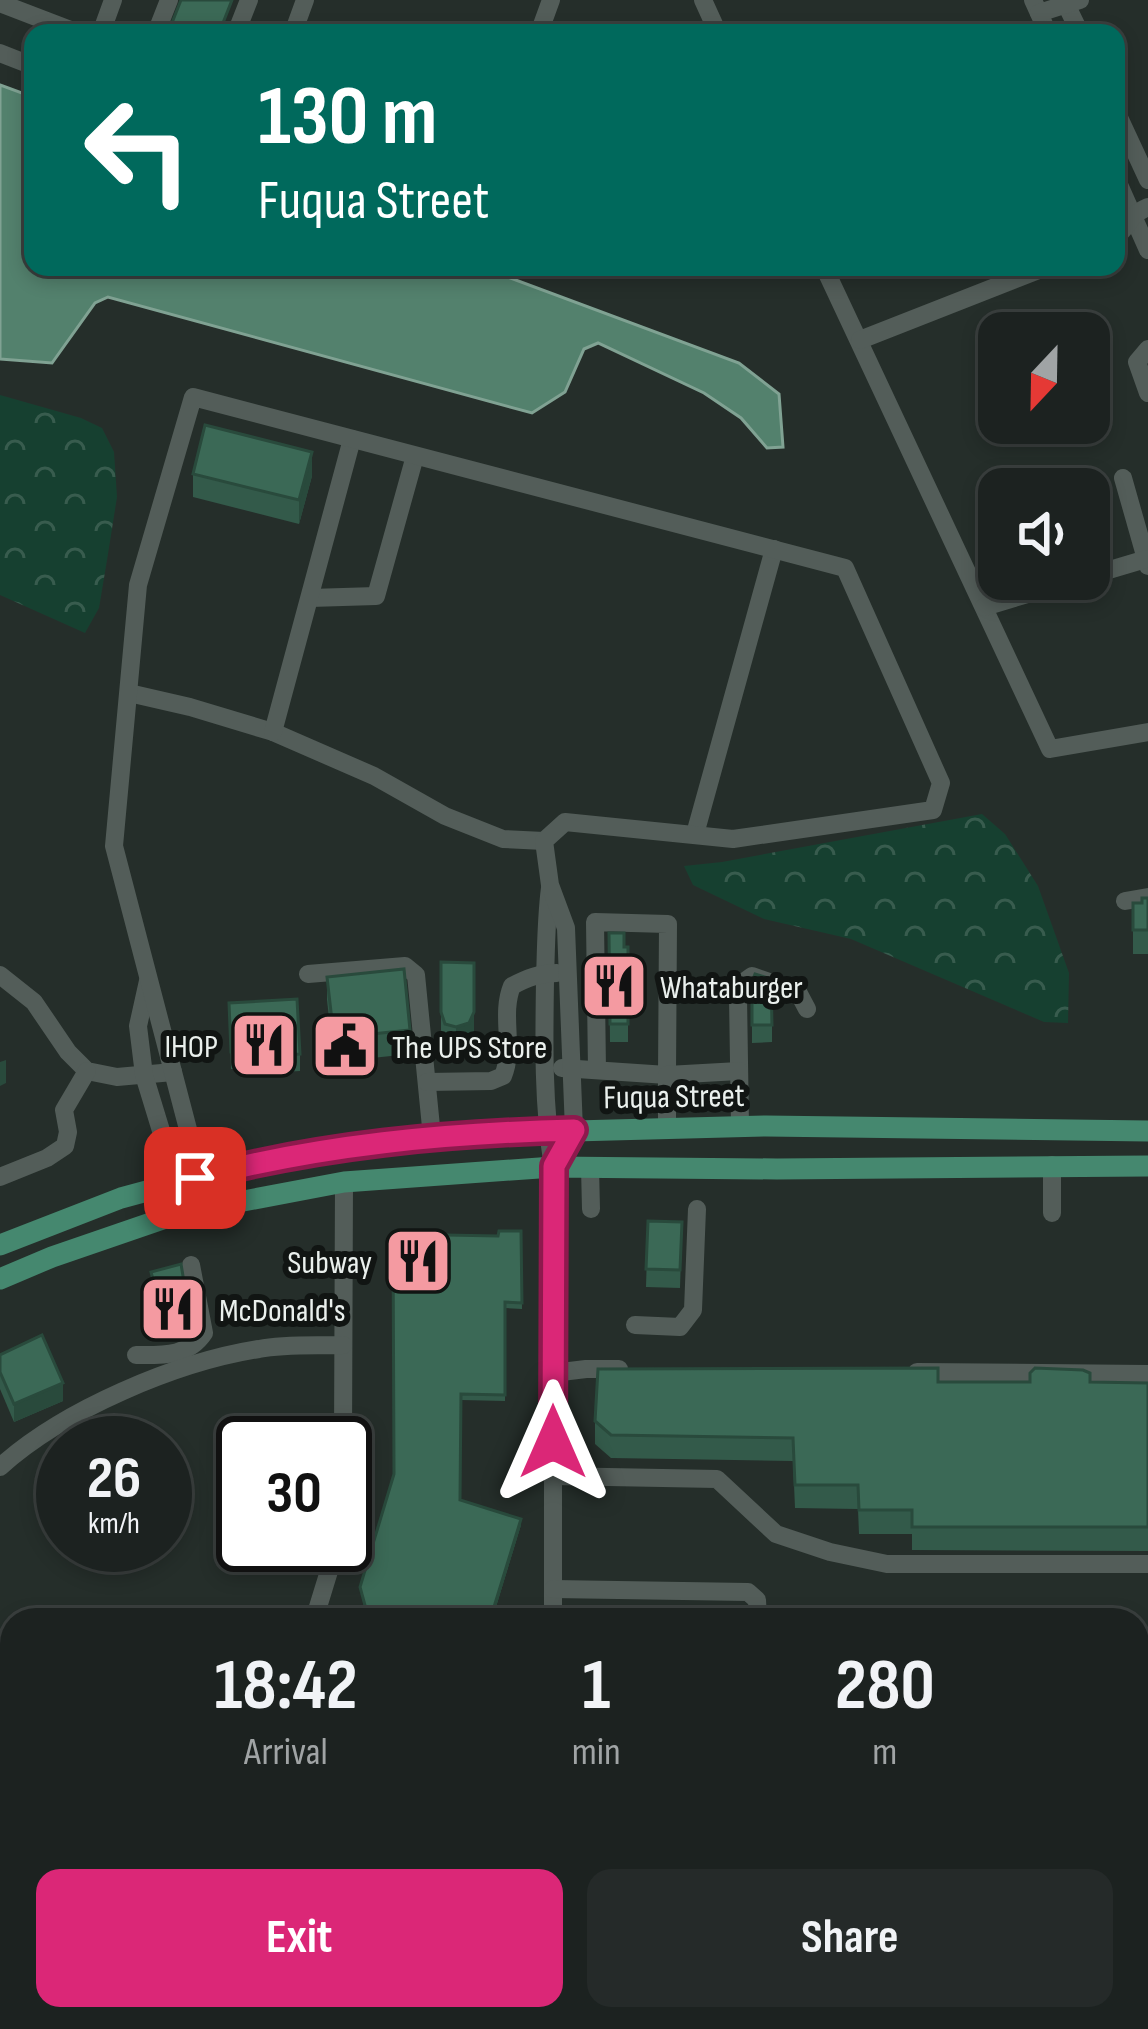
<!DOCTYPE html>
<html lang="en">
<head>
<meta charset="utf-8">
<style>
  :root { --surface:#1c2220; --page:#252a29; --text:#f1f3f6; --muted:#a0a4a5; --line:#3a3f3e; --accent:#db2777 }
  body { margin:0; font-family:"Sofia Sans Condensed",sans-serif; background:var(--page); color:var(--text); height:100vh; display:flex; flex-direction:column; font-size:45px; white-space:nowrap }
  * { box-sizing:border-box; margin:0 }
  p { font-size:39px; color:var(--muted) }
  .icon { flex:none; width:66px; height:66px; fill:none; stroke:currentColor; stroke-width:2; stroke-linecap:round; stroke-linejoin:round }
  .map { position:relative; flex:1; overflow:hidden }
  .panel { position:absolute; left:0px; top:1608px; width:1149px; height:423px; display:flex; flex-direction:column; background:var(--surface); border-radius:36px 36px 0 0; box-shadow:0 6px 18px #0003,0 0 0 3px var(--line) }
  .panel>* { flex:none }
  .top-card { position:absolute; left:24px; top:24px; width:1101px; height:252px; border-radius:24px; box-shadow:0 6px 18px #0003,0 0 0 3px var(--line); background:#00695c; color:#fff; overflow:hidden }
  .needle { width:78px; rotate:202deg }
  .buttons { position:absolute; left:978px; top:312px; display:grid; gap:24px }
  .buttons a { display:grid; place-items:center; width:132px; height:132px; border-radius:24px; background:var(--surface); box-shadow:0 6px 18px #0003,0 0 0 3px var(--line); font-size:60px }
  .speed { position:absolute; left:36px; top:1416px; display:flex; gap:24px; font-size:60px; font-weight:700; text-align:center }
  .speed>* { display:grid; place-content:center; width:156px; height:156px; border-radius:50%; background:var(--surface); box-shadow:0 6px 18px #0003,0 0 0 3px var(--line); line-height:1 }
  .speed small { font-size:30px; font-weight:400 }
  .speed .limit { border:6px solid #111; border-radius:18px; background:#fff; color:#111 }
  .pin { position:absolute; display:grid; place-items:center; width:102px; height:102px; color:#fff; margin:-51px; border-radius:24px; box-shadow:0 6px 18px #0006 }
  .me { position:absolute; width:132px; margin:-66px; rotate:0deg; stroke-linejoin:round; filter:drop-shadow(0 0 9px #0008) }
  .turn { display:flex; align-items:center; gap:42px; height:252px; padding:0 36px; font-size:54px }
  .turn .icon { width:156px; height:156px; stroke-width:2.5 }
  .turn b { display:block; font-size:84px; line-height:102px }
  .eta { display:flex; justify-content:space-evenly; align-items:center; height:204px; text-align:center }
  .eta b { font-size:72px; font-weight:700; line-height:84px }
  .button { display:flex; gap:24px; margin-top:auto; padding:24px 36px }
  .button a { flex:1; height:138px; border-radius:24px; background:var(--accent); color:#fff; font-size:48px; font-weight:700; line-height:138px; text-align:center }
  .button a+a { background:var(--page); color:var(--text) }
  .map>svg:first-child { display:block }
  .forest { fill:url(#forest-crowns) }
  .water { fill:#53816d; stroke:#80a293; stroke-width:3 }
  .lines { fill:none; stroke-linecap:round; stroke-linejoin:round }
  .minor { stroke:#535d59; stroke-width:18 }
  .major { stroke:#45886f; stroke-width:21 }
  .wall { fill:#335a4a }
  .shaded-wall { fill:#294a3c }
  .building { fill:#3b6956; stroke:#294a3c; stroke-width:3 }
  .route-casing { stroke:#8e194d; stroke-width:30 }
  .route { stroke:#db2777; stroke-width:21 }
  .labels { text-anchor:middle; stroke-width:12; stroke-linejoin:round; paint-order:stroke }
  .poi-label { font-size:33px; fill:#eaf0ed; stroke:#111513; text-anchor:start }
  .street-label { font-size:33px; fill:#eaf0ed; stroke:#111513 }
</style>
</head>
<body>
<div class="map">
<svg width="1148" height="2029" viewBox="0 0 1148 2029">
  <defs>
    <pattern id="forest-crowns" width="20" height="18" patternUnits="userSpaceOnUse" patternTransform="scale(3)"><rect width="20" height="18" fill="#164030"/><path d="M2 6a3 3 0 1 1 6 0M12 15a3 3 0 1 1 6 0" fill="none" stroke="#385c4e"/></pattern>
  </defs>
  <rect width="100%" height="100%" fill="#252e2a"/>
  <g class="forest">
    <polygon points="0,395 81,418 102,428 114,452 117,497 108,554 99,608 85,633 0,595"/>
    <polygon points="982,814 1005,834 1038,886 1069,973 1068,1023 1044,1022 851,939 764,919 693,885 684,866 722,862"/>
  </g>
  <polygon class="water" points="0,85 33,97 33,267 481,267 739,363 779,394 783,447 767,448 741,418 704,393 598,343 584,349 565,392 532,413 108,297 95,303 52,363 0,359"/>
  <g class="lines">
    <g class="minor">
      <polyline points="703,0 718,33"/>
      <polyline points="1033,0 1048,33"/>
      <polyline points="1064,0 1080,33"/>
      <polyline points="0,3 78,33"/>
      <polyline points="1039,13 1080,0"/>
      <polyline points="101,33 113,0"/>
      <polyline points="156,33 169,0"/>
      <polyline points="236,33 249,0"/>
      <polyline points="293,33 305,0"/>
      <polyline points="539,33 551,0"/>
      <polyline points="0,53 33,66"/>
      <polyline points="1116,111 1148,180"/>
      <polyline points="1116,178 1148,250"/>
      <path d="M1116,236C1131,226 1125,217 1148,207"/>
      <polyline points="824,267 1050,749 1148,732"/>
      <polyline points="860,340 1046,267"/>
      <polyline points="1148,349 1137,362 1148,393"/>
      <polyline points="1123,478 1148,566"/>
      <polyline points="1089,576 1146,559"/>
      <polyline points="310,598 376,596 415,456"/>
      <polyline points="984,607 1078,579"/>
      <polyline points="129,693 190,707 273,732 374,776 445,816 503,839 544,841"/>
      <polyline points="273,732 352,439"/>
      <polyline points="695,834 774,549"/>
      <path d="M550,888C546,919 546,949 545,981C544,1043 543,1105 553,1167V1620"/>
      <polyline points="1125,901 1148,897"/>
      <polyline points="308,974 405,966 416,975 432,1137"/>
      <polyline points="0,975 34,1002 68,1052 87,1071 117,1077 173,1072"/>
      <polyline points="148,981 138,1026 144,1075 177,1183"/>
      <polyline points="562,1068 667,1075 668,924 595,922 597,1070"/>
      <path d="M427,1082L491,1081L503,1076C515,1047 500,1015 512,986C527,978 540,973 557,973"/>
      <polyline points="740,1126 738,997 745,981 752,976 798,992 807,1009"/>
      <polyline points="667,1128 667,1075 739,1071"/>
      <polyline points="590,1167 591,1209"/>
      <polyline points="0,1177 47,1158 65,1146 68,1132 64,1110 87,1071"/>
      <polyline points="195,1178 189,1133 114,846 138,585 193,397 845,568 941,783 933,810 733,839 565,822 544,841 550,885 566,928 574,1130 553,1167"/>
      <polyline points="1052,1213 1052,1165"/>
      <polyline points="635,1325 680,1327 693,1310 697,1209"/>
      <path d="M136,1355C162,1355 188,1357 204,1333L191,1265"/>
      <polyline points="917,1372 1148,1374"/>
      <polyline points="553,1373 586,1369 619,1369"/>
      <polyline points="343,1443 344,1182"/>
      <path d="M0,1467C63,1410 176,1362 259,1349C286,1344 315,1346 343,1345"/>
      <polyline points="553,1476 717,1479 776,1534 830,1552 887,1564 1148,1564"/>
      <polyline points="553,1589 748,1592 757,1600 758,1620"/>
      <polyline points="314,1620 337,1545"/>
      <polyline points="1137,1649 1148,1646"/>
      <polyline points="1137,1719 1148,1716"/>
      <polyline points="1137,1868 1143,1887"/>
      <polyline points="0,2007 12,2012"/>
      <polyline points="207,2019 235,2029"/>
      <polyline points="728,2019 754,2029"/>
      <polyline points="910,2019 916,2029"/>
      <polyline points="842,2029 856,2019"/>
    </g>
    <g class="major">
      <polyline points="0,1245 121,1198 243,1165 331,1148 462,1134 766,1126 1148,1131"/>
      <polyline points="0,1279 52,1257 180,1213 344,1182 553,1167 777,1169 1148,1166"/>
    </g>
  </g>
  <g class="wall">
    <polygon points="193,474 312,476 299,524 193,497"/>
    <polygon points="1148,898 1148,954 1133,954 1133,903 1142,903"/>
    <polygon points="609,933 624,947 628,947 628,1042 610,1042"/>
    <polygon points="441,962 474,963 474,1030 469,1041 456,1045 445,1042 441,1030"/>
    <polygon points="327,977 410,1030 410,1054 334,1062 327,1000"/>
    <polygon points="752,982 772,1025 772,1042 752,1043"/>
    <polygon points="229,1003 300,1054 300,1071 250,1074 249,1069 231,1069"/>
    <polygon points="648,1221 682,1222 680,1288 646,1287"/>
    <polygon points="521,1231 522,1309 505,1308 505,1401 461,1400 461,1500 521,1525 492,1620 470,1620 453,1615 452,1620 381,1620 366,1616 360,1587 498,1236"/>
    <polygon points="151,1272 189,1329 163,1336 151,1290"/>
    <polygon points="0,1355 63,1401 14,1422 0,1389"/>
    <polygon points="938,1382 1148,1383 1148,1551 912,1550 912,1534 859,1534 858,1509 795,1508 793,1461 611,1458 595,1444 595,1421"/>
    <polygon points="245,2019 474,2019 470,2029 269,2029"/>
  </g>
  <g class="shaded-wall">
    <polygon points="312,452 312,476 299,524 299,500"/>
    <polygon points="474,1012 474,1030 469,1041 456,1045 456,1027"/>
    <polygon points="6,1060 6,1083 0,1086 0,1062"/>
    <polygon points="189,1312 189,1329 163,1336 163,1318"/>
    <polygon points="63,1383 63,1401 14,1422 14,1404"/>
    <polygon points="521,1519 521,1525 492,1620 490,1620"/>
    <polygon points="330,2019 334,2019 334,2029 326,2029"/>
    <polygon points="465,2019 474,2019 470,2029 461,2029"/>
  </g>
  <g class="building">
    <polygon points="181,0 232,0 223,23 224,33 168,33"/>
    <polygon points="205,425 312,452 299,500 193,474"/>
    <polygon points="1142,898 1148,898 1148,930 1133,930 1133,903 1142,903"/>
    <polygon points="609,933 624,933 624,947 628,947 628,1024 610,1024"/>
    <polygon points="441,962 474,963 474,1012 469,1023 456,1027 445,1024 441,1012"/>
    <polygon points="404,969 410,1030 334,1038 327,977"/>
    <polygon points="755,974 771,979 772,1025 752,1025 752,982"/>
    <polygon points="297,999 300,1054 250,1056 249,1051 231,1052 229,1003"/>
    <polygon points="648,1221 682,1222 680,1270 646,1269"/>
    <polygon points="499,1231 521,1231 522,1303 505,1302 505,1395 461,1394 460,1500 521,1519 490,1620 453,1608 450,1620 401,1620 366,1609 360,1587 394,1474 393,1234 498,1236"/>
    <polygon points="181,1264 189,1312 163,1318 151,1272"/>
    <polygon points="42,1335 63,1383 14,1404 0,1372 0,1355"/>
    <polygon points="938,1368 938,1382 1030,1382 1030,1373 1035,1368 1083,1370 1090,1373 1090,1382 1148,1383 1148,1527 912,1527 912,1510 859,1510 858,1485 795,1485 793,1438 611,1435 595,1421 598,1369"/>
    <polygon points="302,2019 330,2019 326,2029"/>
    <polygon points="360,2019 465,2019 461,2029 385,2029"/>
  </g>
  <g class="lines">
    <defs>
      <path id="route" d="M195,1178C320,1145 446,1133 574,1130L554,1166L553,1442"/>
    </defs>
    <use href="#route" class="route-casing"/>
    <use href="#route" class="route"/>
  </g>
  <defs>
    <symbol id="restaurant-square" viewBox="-11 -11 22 22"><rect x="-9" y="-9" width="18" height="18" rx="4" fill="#f49aa1" stroke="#111513"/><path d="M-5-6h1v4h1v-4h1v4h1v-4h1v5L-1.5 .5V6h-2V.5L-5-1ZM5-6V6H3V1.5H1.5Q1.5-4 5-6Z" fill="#111"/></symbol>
    <symbol id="civic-square" viewBox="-11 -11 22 22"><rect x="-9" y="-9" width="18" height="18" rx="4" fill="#f49aa1" stroke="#111513"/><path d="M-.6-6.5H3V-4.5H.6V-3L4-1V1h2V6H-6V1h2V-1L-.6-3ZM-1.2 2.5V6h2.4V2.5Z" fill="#111"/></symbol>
  </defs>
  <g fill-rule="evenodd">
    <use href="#restaurant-square" x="576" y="948" width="76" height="76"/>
    <use href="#restaurant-square" x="226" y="1007" width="76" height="76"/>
    <use href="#civic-square" x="307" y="1008" width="76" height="76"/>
    <use href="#restaurant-square" x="380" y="1223" width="76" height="76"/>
    <use href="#restaurant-square" x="135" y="1271" width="76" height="76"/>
  </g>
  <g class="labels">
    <g class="poi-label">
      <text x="660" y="998">Whataburger</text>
      <text x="218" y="1057" text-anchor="end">IHOP</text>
      <text x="392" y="1058">The UPS Store</text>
      <text x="372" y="1273" text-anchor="end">Subway</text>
      <text x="219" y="1321">McDonald's</text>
    </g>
    <g class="street-label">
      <text transform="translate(674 1095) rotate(-1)" y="12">Fuqua Street</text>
    </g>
  </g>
</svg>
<div class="buttons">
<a><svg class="needle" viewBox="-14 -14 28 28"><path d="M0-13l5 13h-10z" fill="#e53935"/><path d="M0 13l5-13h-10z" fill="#a0a4a5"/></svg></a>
<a><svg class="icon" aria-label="sound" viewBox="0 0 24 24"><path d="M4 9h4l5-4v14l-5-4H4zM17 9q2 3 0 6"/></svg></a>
</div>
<div class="speed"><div>26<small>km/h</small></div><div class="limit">30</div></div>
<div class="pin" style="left:195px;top:1178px;background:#d93025"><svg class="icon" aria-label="arrive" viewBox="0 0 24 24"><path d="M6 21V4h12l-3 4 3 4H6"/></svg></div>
<svg class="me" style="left:553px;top:1442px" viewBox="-20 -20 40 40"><path d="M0-17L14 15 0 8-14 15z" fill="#db2777" stroke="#fff" stroke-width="4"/></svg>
<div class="top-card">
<div class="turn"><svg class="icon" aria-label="left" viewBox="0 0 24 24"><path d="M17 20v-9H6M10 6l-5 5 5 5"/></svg><div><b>130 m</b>Fuqua Street</div></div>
</div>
<section class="panel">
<div class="eta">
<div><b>18:42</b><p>Arrival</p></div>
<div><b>1</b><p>min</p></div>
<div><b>280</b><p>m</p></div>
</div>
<div class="button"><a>Exit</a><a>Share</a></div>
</section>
</div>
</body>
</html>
